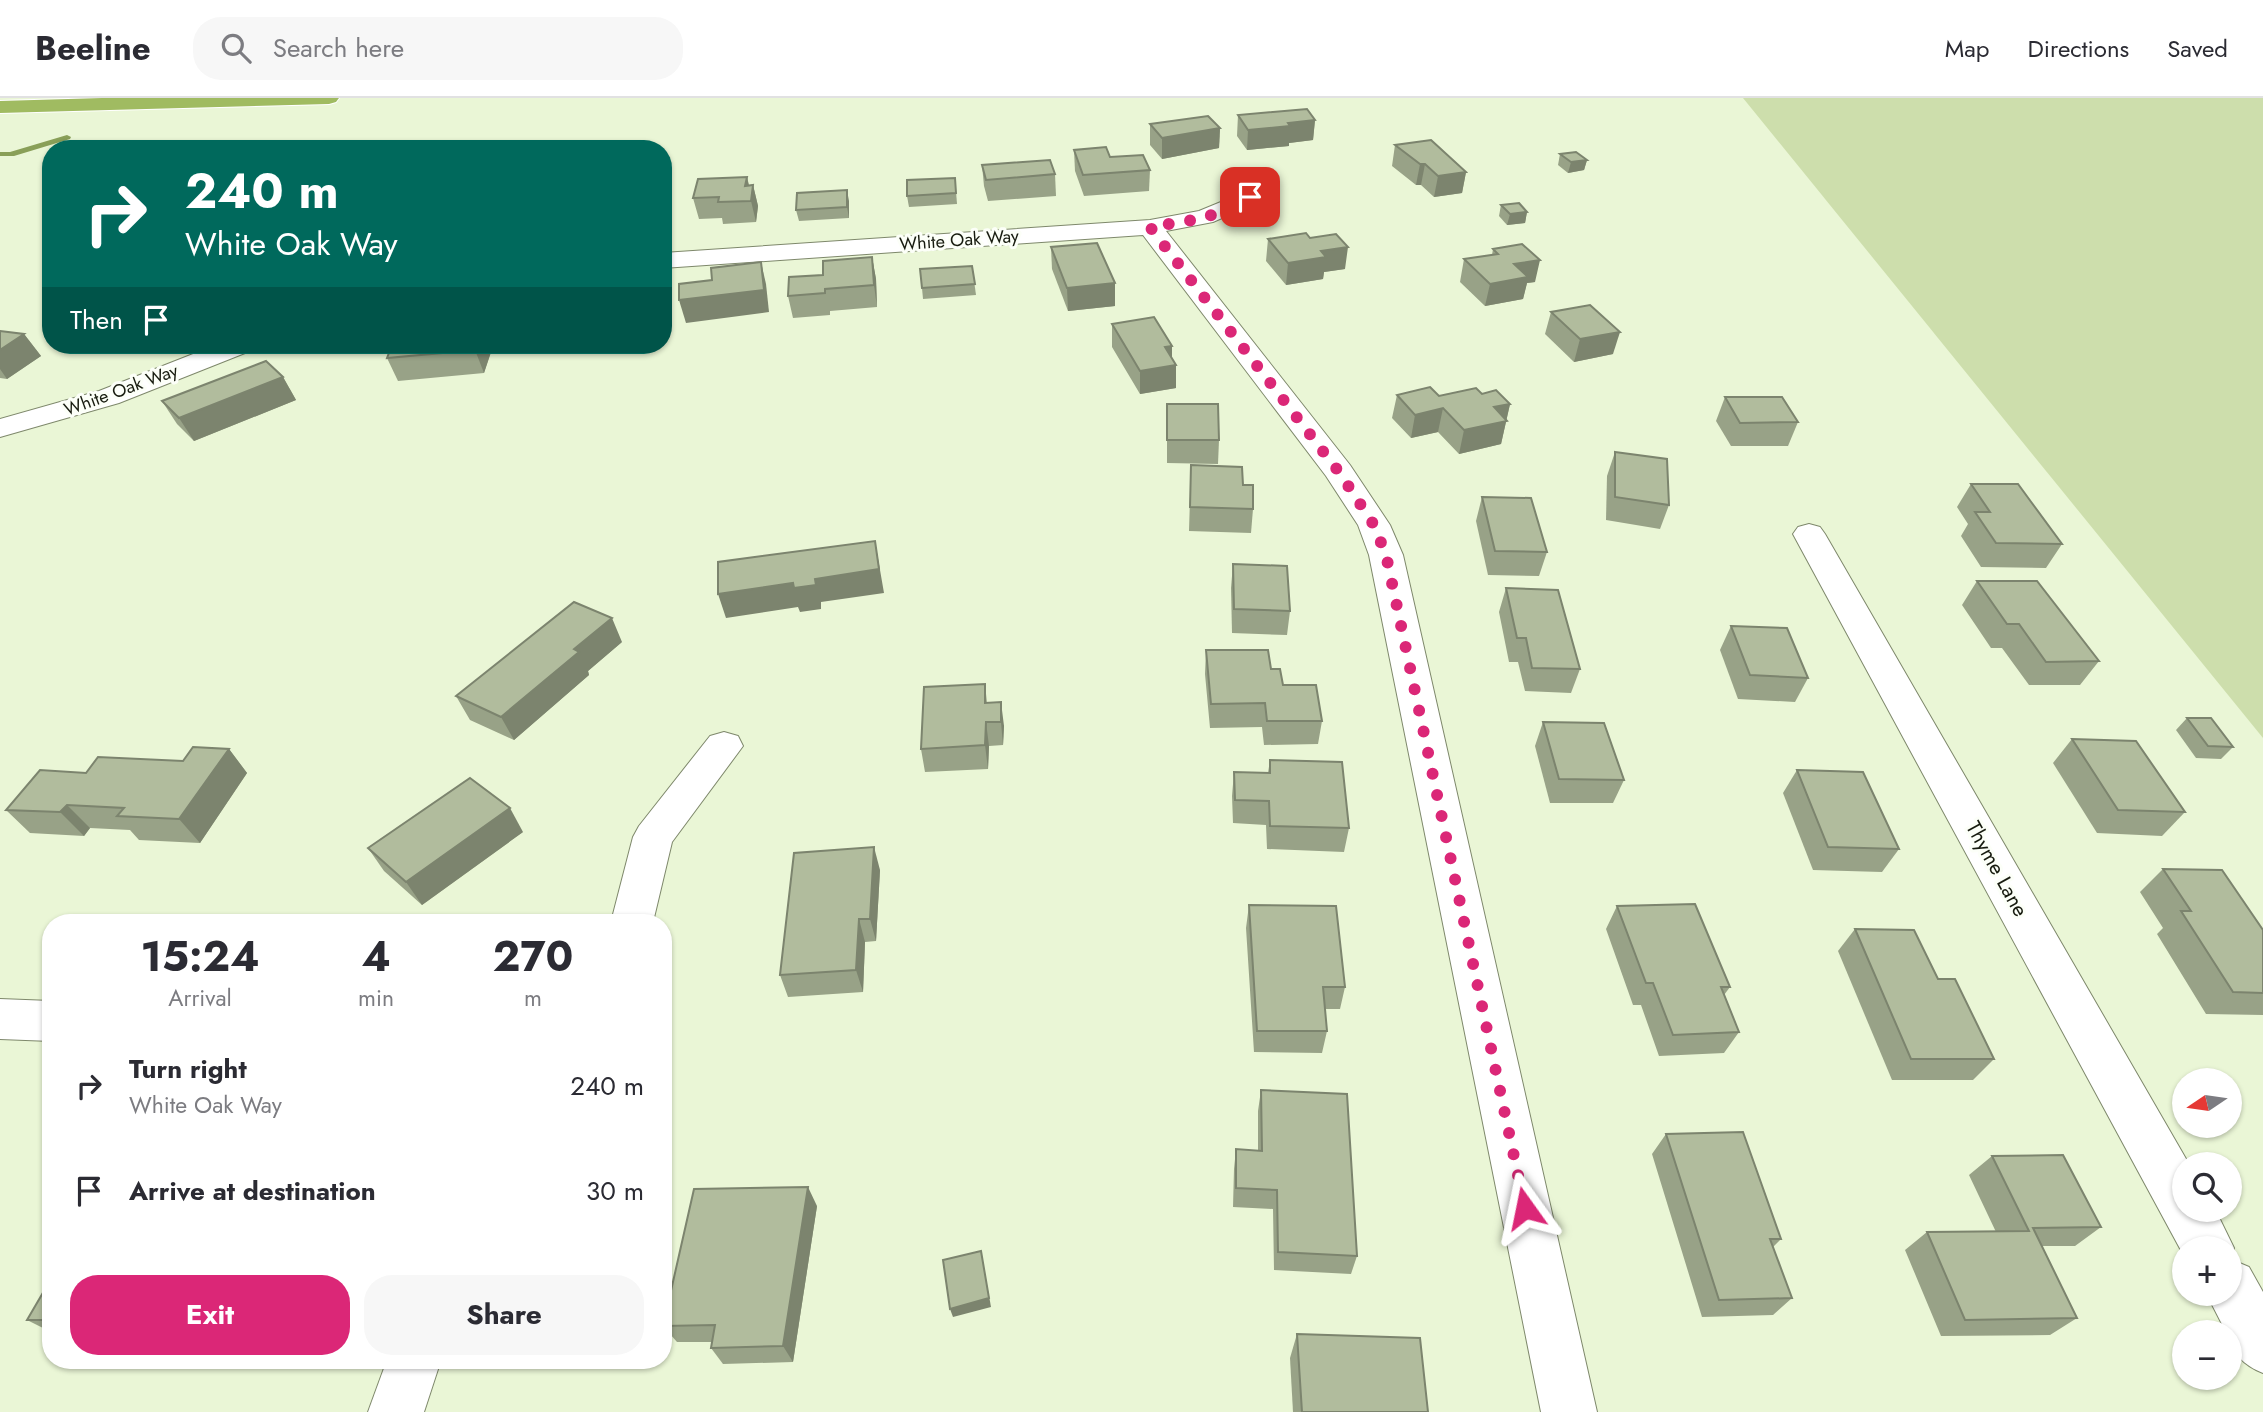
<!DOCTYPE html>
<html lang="en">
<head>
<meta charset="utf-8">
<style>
  :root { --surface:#fff; --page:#f7f7f7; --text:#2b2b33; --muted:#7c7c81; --line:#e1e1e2; --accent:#db2777 }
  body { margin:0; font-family:Jost,sans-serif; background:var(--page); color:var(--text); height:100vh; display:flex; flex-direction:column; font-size:26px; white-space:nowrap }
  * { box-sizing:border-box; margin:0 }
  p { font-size:23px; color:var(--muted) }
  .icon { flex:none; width:38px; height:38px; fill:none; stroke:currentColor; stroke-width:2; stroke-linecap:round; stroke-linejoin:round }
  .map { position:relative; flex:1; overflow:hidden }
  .sheet { position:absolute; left:42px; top:816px; width:630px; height:455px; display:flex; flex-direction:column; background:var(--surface); border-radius:28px; box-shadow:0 2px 5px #0004 }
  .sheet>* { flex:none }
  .top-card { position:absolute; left:42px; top:42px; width:630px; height:214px; border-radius:28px; box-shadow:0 2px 5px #0004; background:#00695c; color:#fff; overflow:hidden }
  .needle { width:46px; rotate:257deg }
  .buttons { position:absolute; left:2172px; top:970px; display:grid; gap:14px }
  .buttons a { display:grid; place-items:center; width:70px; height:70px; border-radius:50%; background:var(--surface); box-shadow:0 2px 5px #0004; font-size:35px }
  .pin { position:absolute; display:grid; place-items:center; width:60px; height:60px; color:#fff; margin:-30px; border-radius:14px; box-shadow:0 4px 10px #0006 }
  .me { position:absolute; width:77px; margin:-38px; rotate:348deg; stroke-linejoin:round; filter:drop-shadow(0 0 5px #0008) }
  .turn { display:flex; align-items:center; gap:24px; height:147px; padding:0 28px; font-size:32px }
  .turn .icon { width:91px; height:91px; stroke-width:2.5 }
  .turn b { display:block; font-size:49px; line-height:60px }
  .then { display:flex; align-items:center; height:66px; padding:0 28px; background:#0003; gap:14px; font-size:26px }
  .eta { display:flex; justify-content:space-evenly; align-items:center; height:119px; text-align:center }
  .eta b { font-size:42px; font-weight:700; line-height:49px }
  .cta { display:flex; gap:14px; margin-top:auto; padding:14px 28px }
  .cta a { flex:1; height:80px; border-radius:28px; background:var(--accent); color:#fff; font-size:28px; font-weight:700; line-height:80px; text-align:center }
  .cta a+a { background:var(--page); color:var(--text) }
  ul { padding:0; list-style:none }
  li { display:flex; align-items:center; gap:21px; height:105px; padding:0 28px }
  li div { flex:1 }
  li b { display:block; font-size:26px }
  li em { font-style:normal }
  header { display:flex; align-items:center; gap:42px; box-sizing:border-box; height:98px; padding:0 35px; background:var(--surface); border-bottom:2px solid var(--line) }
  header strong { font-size:33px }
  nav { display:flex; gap:38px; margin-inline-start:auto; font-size:24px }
  .search { width:490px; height:63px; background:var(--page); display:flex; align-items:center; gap:18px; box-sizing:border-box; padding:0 24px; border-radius:28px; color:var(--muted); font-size:26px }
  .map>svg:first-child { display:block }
  .green { fill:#cddeac }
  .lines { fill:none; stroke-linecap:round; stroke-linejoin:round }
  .stream { fill:#899f58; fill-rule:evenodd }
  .street-casing { stroke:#7e886b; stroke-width:2 }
  .highway-casing { stroke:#fff; stroke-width:2 }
  .street { fill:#fff; fill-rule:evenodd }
  .highway { fill:#a0bb61; fill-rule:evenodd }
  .wall { fill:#98a287 }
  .shaded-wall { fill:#7c846e }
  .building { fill:#b1bc9d; stroke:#7c846e; stroke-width:2 }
  .route { stroke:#db2777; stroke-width:12; stroke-dasharray:0 21.6 }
  .labels { text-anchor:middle; stroke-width:6; stroke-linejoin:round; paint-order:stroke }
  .far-street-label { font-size:18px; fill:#171b0f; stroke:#fcfff8 }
  .street-label { font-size:21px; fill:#171b0f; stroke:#fcfff8 }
</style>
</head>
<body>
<header>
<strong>Beeline</strong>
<div class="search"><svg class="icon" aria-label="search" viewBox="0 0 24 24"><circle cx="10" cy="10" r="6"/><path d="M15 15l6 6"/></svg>Search here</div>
<nav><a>Map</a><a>Directions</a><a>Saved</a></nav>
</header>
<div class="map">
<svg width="2263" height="1314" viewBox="0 0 2263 1314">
  <rect width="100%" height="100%" fill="#eaf6d6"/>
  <polygon class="green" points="1743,0 2263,0 2263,640"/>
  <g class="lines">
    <polygon class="stream" points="67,37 71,39 70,41 14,58 0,58 0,54 10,54"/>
    <defs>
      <g id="street">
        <polygon points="1250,92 1258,94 1262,99 1258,104 1213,124 1166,133 1350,367 1390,427 1403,457 1597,1314 1541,1314 1369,457 1358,427 1326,378 1143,137 663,170 663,155 1150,122 1199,113"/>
        <polygon points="216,247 254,247 250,253 119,305 0,339 0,321 99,293"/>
        <polygon points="1809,426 1820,429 1825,436 2189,1066 2184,1066 2184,1111 2215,1111 2234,1150 2230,1161 2230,1150 2184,1150 2184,1158 1793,436 1798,429"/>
        <polygon points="724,634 738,638 743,648 672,744 653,824 611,824 633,739 639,728 710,638"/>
        <polygon points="0,901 51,903 51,943 0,941"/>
        <path d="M2230,1161L2249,1169L2263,1194V1275C2245,1268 2230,1255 2230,1234H2226L2206,1195H2230Z"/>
        <polygon points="387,1262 441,1262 424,1314 368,1314"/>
      </g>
      <polygon id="highway" points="102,0 339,0 336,4 329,6 0,15 0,3"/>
    </defs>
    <use href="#street" class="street-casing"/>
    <use href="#highway" class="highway-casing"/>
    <use href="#street" class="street"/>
    <use href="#highway" class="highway"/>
  </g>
  <g class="wall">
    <polygon points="1238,17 1315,22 1313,42 1289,45 1289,48 1247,52 1237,38"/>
    <polygon points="1150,26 1220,30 1219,50 1162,61 1150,47"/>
    <polygon points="1395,47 1466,74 1462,95 1434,99 1421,87 1416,87 1392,68"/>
    <polygon points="1074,52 1110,59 1150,72 1149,93 1084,98 1075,73"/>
    <polygon points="1560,56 1587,62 1584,72 1568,75 1558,67"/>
    <polygon points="982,67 1055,76 1056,98 988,103 984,88"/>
    <polygon points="747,79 749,87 753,87 758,108 756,124 723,126 722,120 699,121 693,100"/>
    <polygon points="955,80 957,106 909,109 907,98"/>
    <polygon points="849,103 849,120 799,123 796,112"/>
    <polygon points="1501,107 1527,114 1525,125 1507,127 1499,118"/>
    <polygon points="1310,140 1345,171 1324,174 1323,181 1286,187 1266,163 1268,141"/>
    <polygon points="1051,149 1115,185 1115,208 1068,213 1052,171"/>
    <polygon points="1493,151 1535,184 1527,185 1523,201 1485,208 1460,184 1464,161 1492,157"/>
    <polygon points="872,159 876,181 877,209 830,213 830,217 793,220 788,198 823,177"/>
    <polygon points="972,168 976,197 923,201 922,190"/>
    <polygon points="1551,214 1613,256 1574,264 1545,236"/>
    <polygon points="1112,226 1172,248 1172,260 1176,267 1176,290 1140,296 1112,249"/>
    <polygon points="0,233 24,236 41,258 7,281 0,280"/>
    <polygon points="392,247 491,254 484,275 398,283 387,260"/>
    <polygon points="283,279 296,302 194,343 177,326 162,303"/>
    <polygon points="1482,296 1510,306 1501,346 1459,356 1438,334 1411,340 1392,320 1397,297 1439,298"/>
    <polygon points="1725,299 1798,324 1788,348 1731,348 1716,323"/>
    <polygon points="1167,306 1219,342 1218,366 1167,365"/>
    <polygon points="1615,354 1669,407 1660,431 1606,422 1607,378"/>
    <polygon points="1191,367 1243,387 1253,411 1251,435 1189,433"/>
    <polygon points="1971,386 2062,446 2046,470 1981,469 1961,438 1968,426 1957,409"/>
    <polygon points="1482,399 1547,454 1539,478 1488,477 1476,423"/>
    <polygon points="1233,466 1290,513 1287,537 1232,535 1231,490"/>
    <polygon points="1977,483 2099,563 2080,587 2029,587 2002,550 1991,550 1962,507"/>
    <polygon points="1506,490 1580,571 1571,595 1525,593 1518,564 1509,564 1499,514"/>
    <polygon points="1731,528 1808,580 1795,604 1738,601 1720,552"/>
    <polygon points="622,544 588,573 589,577 514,642 470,622 456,598"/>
    <polygon points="1206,552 1271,571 1283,587 1322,623 1318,646 1264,647 1262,629 1210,630 1205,576"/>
    <polygon points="985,586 987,605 1004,628 1003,647 989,648 988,671 925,674 921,651"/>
    <polygon points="2187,620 2233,649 2221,661 2196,660 2176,632"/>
    <polygon points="1543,624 1624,682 1613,705 1550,705 1535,648"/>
    <polygon points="2072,641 2185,714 2162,738 2097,735 2053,665"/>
    <polygon points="229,651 247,675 200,745 139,742 130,732 90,730 84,738 30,735 6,712"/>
    <polygon points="1270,662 1349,730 1344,754 1267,751 1266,727 1233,725 1232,698 1234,674 1268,675"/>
    <polygon points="1797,672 1899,751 1882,774 1813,772 1783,695"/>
    <polygon points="523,734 422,807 384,773 368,750"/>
    <polygon points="2163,771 2263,832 2263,917 2206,916 2157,836 2163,830 2140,794"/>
    <polygon points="880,772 876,843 865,844 863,894 788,899 780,877"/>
    <polygon points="1249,807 1345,889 1340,911 1325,911 1327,933 1322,955 1254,954 1246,830"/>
    <polygon points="1617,808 1730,889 1724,897 1739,934 1724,955 1659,958 1641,907 1633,907 1606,831"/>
    <polygon points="1855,831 1938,881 1994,961 1973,982 1892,982 1838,853"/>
    <polygon points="1261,992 1357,1158 1351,1176 1274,1172 1273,1111 1233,1109 1234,1071 1236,1051 1258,1053 1258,1013"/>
    <polygon points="1666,1036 1781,1141 1773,1149 1792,1200 1773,1217 1702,1219 1652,1056"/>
    <polygon points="1992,1058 2101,1129 2075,1148 2042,1148 2077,1220 2050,1237 1941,1238 1905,1152 1927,1134 1996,1134 1969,1077"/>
    <polygon points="817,1108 793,1264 723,1266 711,1250 712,1244 677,1244 663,1228"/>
    <polygon points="51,1181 51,1234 27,1222"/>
    <polygon points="1297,1236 1428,1314 1293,1314 1290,1260"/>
  </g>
  <g class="shaded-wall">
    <polygon points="1315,22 1313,42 1289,45 1289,48 1247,52 1248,32 1288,25"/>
    <polygon points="1220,30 1219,50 1162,61 1162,40"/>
    <polygon points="1587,62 1584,72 1568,75 1571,64"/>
    <polygon points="1420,66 1425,66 1421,87 1416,87"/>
    <polygon points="1466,74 1462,95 1434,99 1438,78"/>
    <polygon points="747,79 751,99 753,87 758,108 756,124 751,103 745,88"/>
    <polygon points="847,92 849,103 849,120 847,109"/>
    <polygon points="663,100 664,105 664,119 663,120"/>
    <polygon points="1527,114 1525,125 1507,127 1510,116"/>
    <polygon points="1348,149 1345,171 1324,174 1323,181 1286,187 1288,165 1321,153"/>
    <polygon points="872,159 876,181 877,209 874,187"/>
    <polygon points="1540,162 1535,184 1527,185 1523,201 1485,208 1490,186 1514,166"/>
    <polygon points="761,164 766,186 769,214 686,225 679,202"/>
    <polygon points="1115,185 1115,208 1068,213 1067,190"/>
    <polygon points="1620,234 1613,256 1574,264 1580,241"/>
    <polygon points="24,236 41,258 7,281 0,271 0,252"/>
    <polygon points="477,247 488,247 491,254 484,275 475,252"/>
    <polygon points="1172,248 1172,268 1176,267 1176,290 1140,296 1140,273 1165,249"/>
    <polygon points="283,279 296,302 194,343 179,320"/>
    <polygon points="1510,306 1501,346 1459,356 1464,332 1494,309"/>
    <polygon points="1443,310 1438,334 1411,340 1415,317"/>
    <polygon points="875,443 884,495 821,504 821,511 800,514 798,509 726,520 718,496 815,481"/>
    <polygon points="612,520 622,544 588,573 589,577 514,642 501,619 574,551"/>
    <polygon points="1001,604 1004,628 1003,647 1001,624"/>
    <polygon points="986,624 989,648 988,671 985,647"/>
    <polygon points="229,651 247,675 200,745 179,721"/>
    <polygon points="67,707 90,730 84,738 60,714"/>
    <polygon points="510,710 523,734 422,807 406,784"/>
    <polygon points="874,749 880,772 876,843 870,821"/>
    <polygon points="859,821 865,844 863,894 856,872"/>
    <polygon points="808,1089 817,1108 793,1264 783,1248"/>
    <polygon points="981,1153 991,1209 953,1219 950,1211"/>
  </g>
  <g class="building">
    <polygon points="1307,11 1315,22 1288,25 1290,28 1248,32 1238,17"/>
    <polygon points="1208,18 1220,30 1162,40 1150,26"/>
    <polygon points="1431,42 1466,74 1438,78 1425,66 1420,66 1395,47"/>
    <polygon points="1106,49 1110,59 1143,57 1150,72 1083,77 1074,52"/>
    <polygon points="1576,54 1587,62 1571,64 1560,56"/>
    <polygon points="1050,62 1055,76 986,82 982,67"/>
    <polygon points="747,79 745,88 753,87 751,103 718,104 719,99 693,100 698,81"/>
    <polygon points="955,80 956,95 907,98 907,82"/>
    <polygon points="847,92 847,109 796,112 797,95"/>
    <polygon points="1519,105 1527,114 1510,116 1501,107"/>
    <polygon points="1306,135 1310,140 1336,136 1348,149 1321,153 1326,159 1288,165 1268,141"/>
    <polygon points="1097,145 1115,185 1067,190 1051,149"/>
    <polygon points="1522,146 1540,162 1514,166 1528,179 1490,186 1464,161 1498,156 1493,151"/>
    <polygon points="872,159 874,187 825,191 825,195 788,198 789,179 823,177 823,163"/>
    <polygon points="761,164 764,192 679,202 679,186 712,182 711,170"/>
    <polygon points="972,168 975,186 922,190 920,171"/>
    <polygon points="1590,207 1620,234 1580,241 1551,214"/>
    <polygon points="1154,219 1172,248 1165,249 1176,267 1140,273 1112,226"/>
    <polygon points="0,233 24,236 0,252"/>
    <polygon points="392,247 477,247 475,252 387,260"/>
    <polygon points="266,263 283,279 179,320 162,303"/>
    <polygon points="1430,289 1439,298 1476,290 1482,296 1496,292 1510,306 1494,309 1507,323 1464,332 1443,310 1415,317 1397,297"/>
    <polygon points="1725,299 1782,299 1798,324 1740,325"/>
    <polygon points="1167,306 1218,306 1219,342 1167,342"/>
    <polygon points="1615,354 1667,361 1669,407 1615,399"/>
    <polygon points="1191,367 1242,369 1243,387 1253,387 1253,411 1190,409"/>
    <polygon points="1971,386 2018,386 2062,446 1996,445 1975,414 1990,414"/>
    <polygon points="1482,399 1531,400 1547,454 1495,453"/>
    <polygon points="875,443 879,471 815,481 816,487 794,490 793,485 718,496 718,464"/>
    <polygon points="1233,466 1287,468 1290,513 1234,511"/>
    <polygon points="1977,483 2037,483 2099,563 2046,564 2019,526 2007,526"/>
    <polygon points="1506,490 1558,492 1580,571 1532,570 1526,540 1517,540"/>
    <polygon points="574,504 612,520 574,551 579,554 501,619 456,598"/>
    <polygon points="1731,528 1787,530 1808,580 1750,577"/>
    <polygon points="1206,552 1268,552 1271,571 1280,571 1283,587 1316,587 1322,623 1267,623 1265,605 1211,606"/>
    <polygon points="985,586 985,605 1001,604 1001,624 986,624 985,647 921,651 924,589"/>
    <polygon points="2187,620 2211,620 2233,649 2208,648"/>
    <polygon points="1543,624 1604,625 1624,682 1559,681"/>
    <polygon points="2072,641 2136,643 2185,714 2118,712"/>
    <polygon points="193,649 229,651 179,721 117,718 124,710 67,707 60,714 6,712 40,672 86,675 98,659 183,663"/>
    <polygon points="1270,662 1342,664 1349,730 1270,728 1269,703 1235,702 1234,674 1270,675"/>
    <polygon points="1797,672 1863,674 1899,751 1828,749"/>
    <polygon points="470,680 510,710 406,784 368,750"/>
    <polygon points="874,749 870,821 859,821 856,872 780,877 794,755"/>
    <polygon points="2163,771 2222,772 2263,832 2263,895 2233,894 2181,813 2191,813"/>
    <polygon points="1695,806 1730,889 1721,889 1739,934 1673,937 1653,885 1646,885 1617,808"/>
    <polygon points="1249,807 1336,808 1345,889 1323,889 1327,933 1257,933"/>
    <polygon points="1855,831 1914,832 1938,881 1955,881 1994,961 1911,961"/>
    <polygon points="1261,992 1347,996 1357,1158 1278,1154 1277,1092 1236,1090 1236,1051 1262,1053"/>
    <polygon points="1743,1034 1781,1141 1770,1141 1792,1200 1719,1202 1666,1036"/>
    <polygon points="2063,1057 2101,1129 2033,1130 2077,1220 1965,1222 1927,1134 2029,1133 1992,1058"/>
    <polygon points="808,1089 783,1248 711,1250 715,1227 663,1228 694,1091"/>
    <polygon points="981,1153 989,1200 950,1211 943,1162"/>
    <polygon points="51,1181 51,1222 27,1222"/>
    <polygon points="1297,1236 1420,1240 1428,1314 1302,1314"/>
  </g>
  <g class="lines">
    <polyline class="route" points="1250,99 1205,120 1150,129 1339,374 1374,427 1386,457 1525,1110"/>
  </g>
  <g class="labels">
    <g class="far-street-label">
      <text transform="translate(959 142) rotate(-4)" y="6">White Oak Way</text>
      <text transform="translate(121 292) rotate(-20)" y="6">White Oak Way</text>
    </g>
    <g class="street-label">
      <text transform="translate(1997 771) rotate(61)" y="7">Thyme Lane</text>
    </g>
  </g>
</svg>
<div class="buttons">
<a><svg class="needle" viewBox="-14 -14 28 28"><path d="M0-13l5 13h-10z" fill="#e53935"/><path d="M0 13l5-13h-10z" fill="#7c7c81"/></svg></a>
<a><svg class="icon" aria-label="search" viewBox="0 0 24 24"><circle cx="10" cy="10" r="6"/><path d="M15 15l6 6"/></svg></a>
<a>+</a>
<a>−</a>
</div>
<div class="pin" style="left:1250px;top:99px;background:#d93025"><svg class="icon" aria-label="arrive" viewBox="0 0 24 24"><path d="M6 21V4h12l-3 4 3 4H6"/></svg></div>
<svg class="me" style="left:1525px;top:1110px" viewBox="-20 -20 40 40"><path d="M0-17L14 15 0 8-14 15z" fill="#db2777" stroke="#fff" stroke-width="4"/></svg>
<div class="top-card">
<div class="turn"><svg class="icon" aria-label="right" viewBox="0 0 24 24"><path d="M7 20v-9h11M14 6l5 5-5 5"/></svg><div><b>240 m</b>White Oak Way</div></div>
<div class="then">Then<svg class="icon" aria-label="arrive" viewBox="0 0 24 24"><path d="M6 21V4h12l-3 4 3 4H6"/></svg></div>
</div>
<section class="sheet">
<div class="eta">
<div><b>15:24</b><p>Arrival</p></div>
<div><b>4</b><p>min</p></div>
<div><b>270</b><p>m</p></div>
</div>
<ul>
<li><svg class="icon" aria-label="right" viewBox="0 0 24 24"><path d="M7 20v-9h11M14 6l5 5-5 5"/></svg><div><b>Turn right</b><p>White Oak Way</p></div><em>240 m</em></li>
<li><svg class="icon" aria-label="arrive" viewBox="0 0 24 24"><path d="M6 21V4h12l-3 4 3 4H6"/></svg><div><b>Arrive at destination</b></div><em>30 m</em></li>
</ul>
<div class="cta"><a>Exit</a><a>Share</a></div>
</section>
</div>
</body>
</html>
